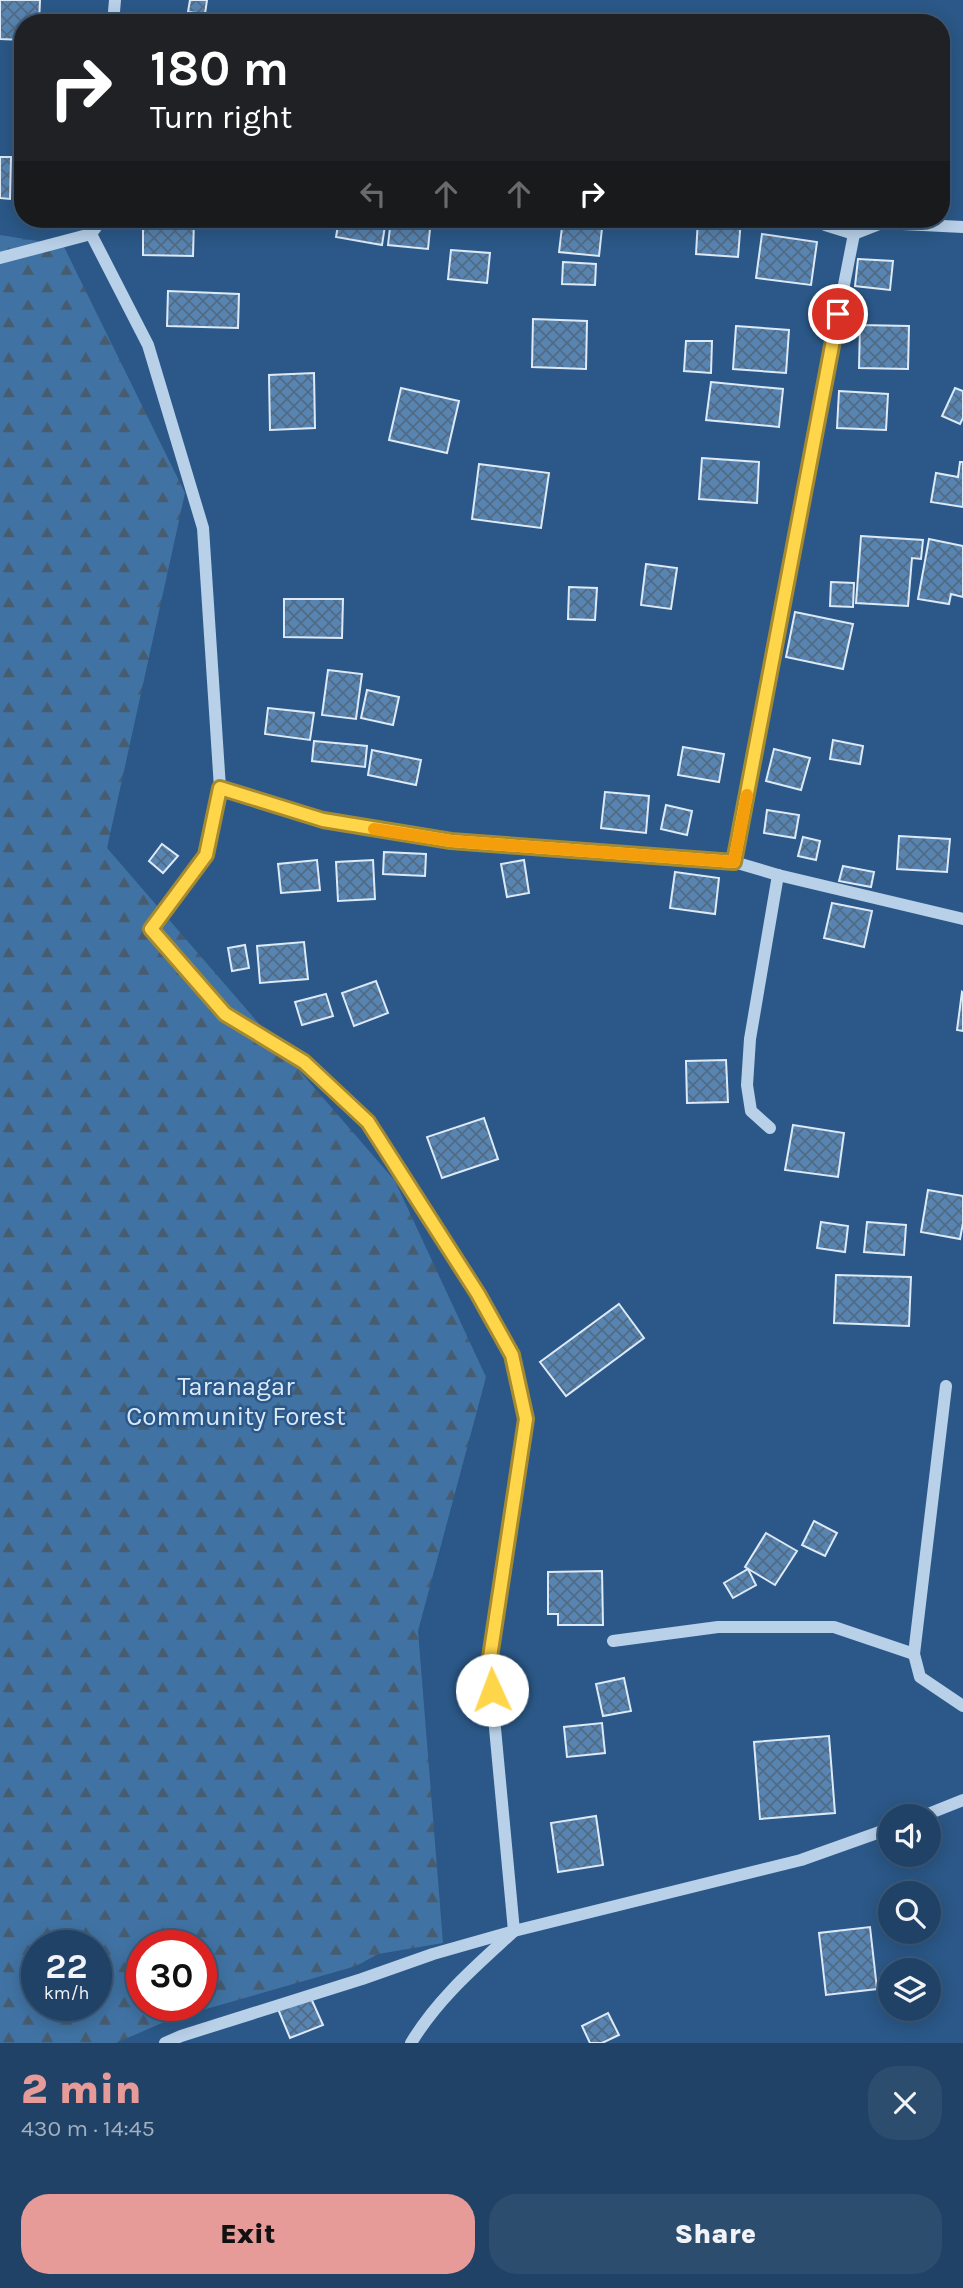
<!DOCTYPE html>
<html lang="en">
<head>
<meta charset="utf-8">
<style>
  :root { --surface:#204266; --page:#2d4d6f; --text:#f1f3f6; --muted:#a2b0bf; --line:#3d5b7a; --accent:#e69b98 }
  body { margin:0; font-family:Karla,sans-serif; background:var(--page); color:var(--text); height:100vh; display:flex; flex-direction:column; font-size:26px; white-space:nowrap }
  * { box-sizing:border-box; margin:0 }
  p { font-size:23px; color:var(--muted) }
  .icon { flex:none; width:38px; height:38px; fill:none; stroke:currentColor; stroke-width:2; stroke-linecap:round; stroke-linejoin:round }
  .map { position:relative; height:2043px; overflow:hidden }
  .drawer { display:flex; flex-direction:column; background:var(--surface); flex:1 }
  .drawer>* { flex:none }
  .guide { position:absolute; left:14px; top:14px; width:936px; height:214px; border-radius:28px; box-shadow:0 4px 18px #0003,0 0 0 2px var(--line); background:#202124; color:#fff; overflow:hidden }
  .buttons { position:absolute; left:878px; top:1804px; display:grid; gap:14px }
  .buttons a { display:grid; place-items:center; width:63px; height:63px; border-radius:50%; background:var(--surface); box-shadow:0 4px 18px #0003,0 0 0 2px var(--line); font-size:35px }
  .speed { position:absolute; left:21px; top:1930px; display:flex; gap:14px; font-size:35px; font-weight:700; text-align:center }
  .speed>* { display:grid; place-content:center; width:91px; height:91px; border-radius:50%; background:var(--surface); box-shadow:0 4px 18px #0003,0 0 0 2px var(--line); line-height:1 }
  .speed small { font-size:18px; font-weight:400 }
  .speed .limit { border:10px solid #d22; background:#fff; color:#111 }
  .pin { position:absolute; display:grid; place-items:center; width:60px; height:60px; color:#fff; margin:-30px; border:4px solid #fff; border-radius:50%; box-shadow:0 2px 7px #0007 }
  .me { position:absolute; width:77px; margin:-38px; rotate:358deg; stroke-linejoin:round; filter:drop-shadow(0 0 5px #0008) }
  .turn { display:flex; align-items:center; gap:24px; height:147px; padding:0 21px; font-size:32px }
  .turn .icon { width:91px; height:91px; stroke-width:2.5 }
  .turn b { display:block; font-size:49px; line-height:60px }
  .lanes { display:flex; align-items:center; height:66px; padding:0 21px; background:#0003; justify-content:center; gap:35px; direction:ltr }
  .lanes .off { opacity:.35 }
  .round { display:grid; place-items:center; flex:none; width:74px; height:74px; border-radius:28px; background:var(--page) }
  .overview { display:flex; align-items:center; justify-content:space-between; height:119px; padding:0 21px }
  h1 { font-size:42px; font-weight:800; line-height:52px; color:var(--accent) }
  .button { display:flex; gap:14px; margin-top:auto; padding:14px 21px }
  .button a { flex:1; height:80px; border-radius:28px; background:var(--accent); color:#111; font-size:28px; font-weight:800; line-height:80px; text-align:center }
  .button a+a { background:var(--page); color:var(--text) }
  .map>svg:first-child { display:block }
  .forest { fill:url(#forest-firs); fill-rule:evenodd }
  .building { fill:url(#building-cross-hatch); stroke:#dce9f7; stroke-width:2 }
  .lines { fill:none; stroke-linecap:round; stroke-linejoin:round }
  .minor { stroke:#b8d0e8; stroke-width:12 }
  .route-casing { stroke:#a68a30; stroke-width:18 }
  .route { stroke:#ffd54a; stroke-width:12 }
  .slow { stroke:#f59e0b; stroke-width:12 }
  .labels { text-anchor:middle; stroke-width:5; stroke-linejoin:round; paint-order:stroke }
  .park-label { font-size:26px; fill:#dce9f7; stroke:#2b5888 }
</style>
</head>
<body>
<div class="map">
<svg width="963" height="2043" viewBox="0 0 963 2043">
  <defs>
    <pattern id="forest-firs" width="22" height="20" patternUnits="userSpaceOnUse" patternTransform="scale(1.75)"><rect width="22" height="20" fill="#4073a4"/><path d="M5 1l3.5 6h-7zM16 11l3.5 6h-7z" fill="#475c6f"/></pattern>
    <pattern id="building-cross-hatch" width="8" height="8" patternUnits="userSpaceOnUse" patternTransform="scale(1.75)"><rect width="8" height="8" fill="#5784b1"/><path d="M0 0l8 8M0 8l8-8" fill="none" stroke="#526b84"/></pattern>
  </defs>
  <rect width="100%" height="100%" fill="#2b5888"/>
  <path class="forest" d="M0,235L63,245L185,493L107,848L395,1181L486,1377L418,1631L443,1943L378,1954L356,1966L171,2019L116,2043H0ZM37,1946H96V2006H37ZM142,1946H201V2006H142Z"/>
  <g class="building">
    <polygon points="0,0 40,0 39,23 23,23 23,40 0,39"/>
    <polygon points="190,0 207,0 205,14 188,12"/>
    <polygon points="428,14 457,18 456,23 427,23"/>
    <polygon points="168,15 169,23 149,23 149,16"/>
    <polygon points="0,157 11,157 10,199 0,198"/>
    <polygon points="143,219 194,219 193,256 143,255"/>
    <polygon points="339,219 386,219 382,245 336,237"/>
    <polygon points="391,219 431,219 428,249 388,245"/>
    <polygon points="563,219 603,219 599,256 559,252"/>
    <polygon points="698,219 741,219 738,257 696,254"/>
    <polygon points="762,234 817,242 811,285 756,278"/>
    <polygon points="451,250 490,253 487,283 448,279"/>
    <polygon points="858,259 893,261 890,290 855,286"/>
    <polygon points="563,262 596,264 595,285 562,284"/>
    <polygon points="168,291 239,294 238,328 167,326"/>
    <polygon points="533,319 587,321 586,369 532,367"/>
    <polygon points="860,325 909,326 908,369 859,368"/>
    <polygon points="736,326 789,330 786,373 733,369"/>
    <polygon points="686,341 712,341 711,373 684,371"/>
    <polygon points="314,373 315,428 270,430 269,375"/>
    <polygon points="711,382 783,389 779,427 706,420"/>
    <polygon points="401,388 459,401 447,453 389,440"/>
    <polygon points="955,388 963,391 963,418 960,424 942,416"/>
    <polygon points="839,391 888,394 886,430 837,428"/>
    <polygon points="702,458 759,462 757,503 699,499"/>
    <polygon points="960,462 963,462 963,507 931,502 936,473 958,477"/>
    <polygon points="479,464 549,473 541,528 472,519"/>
    <polygon points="861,536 923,540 921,559 912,558 908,606 856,603"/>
    <polygon points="929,539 963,546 963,597 951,594 949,604 918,599"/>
    <polygon points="646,564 677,568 671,609 641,605"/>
    <polygon points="831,582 854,583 853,607 830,606"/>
    <polygon points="569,587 597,588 595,620 568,619"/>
    <polygon points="284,599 343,599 342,638 284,637"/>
    <polygon points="795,612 853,624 843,669 786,657"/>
    <polygon points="328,670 362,674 356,719 322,715"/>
    <polygon points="367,690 399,697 393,725 361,718"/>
    <polygon points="268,708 314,713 310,740 265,734"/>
    <polygon points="833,740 863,746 860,764 830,759"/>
    <polygon points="314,741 367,746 365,767 312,761"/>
    <polygon points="683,747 724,754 719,782 678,775"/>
    <polygon points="774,749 810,758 801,790 766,781"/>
    <polygon points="372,750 421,760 416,785 368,775"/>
    <polygon points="605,792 649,796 646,833 601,828"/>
    <polygon points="666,805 692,811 687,835 661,829"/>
    <polygon points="767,810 799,815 795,838 764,833"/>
    <polygon points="899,836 950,839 947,872 897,869"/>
    <polygon points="803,837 820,841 816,860 798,856"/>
    <polygon points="162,844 178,856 163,873 149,861"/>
    <polygon points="384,852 426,854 425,876 383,874"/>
    <polygon points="317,860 320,890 281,893 278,864"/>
    <polygon points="373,860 375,899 338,901 336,862"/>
    <polygon points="524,860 529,893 507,897 501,864"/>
    <polygon points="843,866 874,872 871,887 839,881"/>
    <polygon points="675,872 719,878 715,914 670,908"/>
    <polygon points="832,903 872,911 864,947 824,938"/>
    <polygon points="304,942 308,979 260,983 257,946"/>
    <polygon points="245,945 249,968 232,971 228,948"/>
    <polygon points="376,981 388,1013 354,1026 342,993"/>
    <polygon points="962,992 963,993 963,1031 957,1030"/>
    <polygon points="326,994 333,1016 302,1025 295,1002"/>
    <polygon points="726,1060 728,1102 687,1103 686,1061"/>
    <polygon points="484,1118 498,1159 442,1178 427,1137"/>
    <polygon points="793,1125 844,1133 838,1177 785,1170"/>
    <polygon points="928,1190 963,1196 963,1223 960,1239 921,1232"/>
    <polygon points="821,1222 848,1226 845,1252 817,1248"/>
    <polygon points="867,1222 906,1225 904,1255 864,1252"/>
    <polygon points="836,1275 911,1277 909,1326 834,1323"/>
    <polygon points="619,1304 644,1338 566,1396 540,1362"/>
    <polygon points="814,1521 837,1533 825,1556 802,1545"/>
    <polygon points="766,1533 797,1551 775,1585 745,1567"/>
    <polygon points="748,1569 756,1585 733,1598 724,1583"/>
    <polygon points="602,1571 603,1625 558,1625 558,1614 548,1614 548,1572"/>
    <polygon points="624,1678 631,1711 603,1716 596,1684"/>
    <polygon points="602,1723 605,1753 567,1757 564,1727"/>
    <polygon points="829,1736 835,1813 760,1819 754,1742"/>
    <polygon points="596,1816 603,1865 558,1872 551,1823"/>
    <polygon points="870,1927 877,1989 826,1995 819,1933"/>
    <polygon points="310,1996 323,2025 290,2038 278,2009"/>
    <polygon points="608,2013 619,2035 602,2043 590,2043 582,2026"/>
  </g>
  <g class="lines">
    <g class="minor">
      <polyline points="113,23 115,0"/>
      <path d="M93,219L91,234L148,345L203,528L220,788L206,855L151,929L225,1014L304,1062L368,1122L478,1295L512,1355L526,1419L489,1664L514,1931C476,1966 438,1998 411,2043"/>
      <polyline points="817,219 825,225 854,234 882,223 963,227"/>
      <polyline points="0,258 91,234 102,219"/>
      <polyline points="220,788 323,820 451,841 734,862 778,875 963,919"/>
      <polyline points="734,862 796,528 854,234"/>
      <polyline points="770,1128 751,1111 747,1085 750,1039 778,875"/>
      <polyline points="946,1386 914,1654 920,1677 963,1706"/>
      <polyline points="613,1641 718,1627 834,1627 914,1654"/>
      <polyline points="923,1816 963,1800"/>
      <polyline points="165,2043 181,2036 362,1979 433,1954 514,1931 801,1860 891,1828"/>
    </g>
  </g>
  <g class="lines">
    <defs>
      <polyline id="route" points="492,1690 489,1664 526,1419 512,1355 478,1294 368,1122 304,1062 225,1014 151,929 206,855 220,788 323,820 451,841 734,862 838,314"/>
    </defs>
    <use href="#route" class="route-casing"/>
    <use href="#route" class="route"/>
    <polyline class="slow" points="374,829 451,841 734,862 747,795"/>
  </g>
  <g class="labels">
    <g class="park-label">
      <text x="236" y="1395">Taranagar<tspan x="236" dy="30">Community Forest</tspan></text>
    </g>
  </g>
</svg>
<div class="buttons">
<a><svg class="icon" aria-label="sound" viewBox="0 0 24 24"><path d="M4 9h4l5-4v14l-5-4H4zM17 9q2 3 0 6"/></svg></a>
<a><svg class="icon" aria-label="search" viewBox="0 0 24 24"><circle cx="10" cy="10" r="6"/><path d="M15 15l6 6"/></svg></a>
<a><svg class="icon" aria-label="layers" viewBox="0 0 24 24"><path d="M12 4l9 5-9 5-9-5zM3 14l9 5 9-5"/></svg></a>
</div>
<div class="speed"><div>22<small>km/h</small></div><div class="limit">30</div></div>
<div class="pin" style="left:838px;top:314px;background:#d93025"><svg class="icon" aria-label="arrive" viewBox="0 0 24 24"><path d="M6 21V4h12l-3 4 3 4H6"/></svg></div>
<svg class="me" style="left:492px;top:1690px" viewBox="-20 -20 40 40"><circle r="19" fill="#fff"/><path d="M0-13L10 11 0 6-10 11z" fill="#ffd54a"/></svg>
<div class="guide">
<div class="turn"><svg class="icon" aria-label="right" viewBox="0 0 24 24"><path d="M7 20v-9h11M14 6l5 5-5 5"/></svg><div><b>180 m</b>Turn right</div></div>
<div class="lanes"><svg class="icon off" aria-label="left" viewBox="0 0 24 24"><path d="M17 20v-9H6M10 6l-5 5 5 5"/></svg><svg class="icon off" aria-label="ahead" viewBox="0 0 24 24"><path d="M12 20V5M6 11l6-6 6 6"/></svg><svg class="icon off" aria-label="ahead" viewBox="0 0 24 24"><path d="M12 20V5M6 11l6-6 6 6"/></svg><svg class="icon" aria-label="right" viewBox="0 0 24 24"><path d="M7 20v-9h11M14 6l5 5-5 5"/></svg></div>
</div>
</div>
<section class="drawer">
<div class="overview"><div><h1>2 min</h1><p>430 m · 14:45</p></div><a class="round"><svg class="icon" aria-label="close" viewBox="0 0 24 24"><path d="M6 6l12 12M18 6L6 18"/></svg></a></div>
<div class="button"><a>Exit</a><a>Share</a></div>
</section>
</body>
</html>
